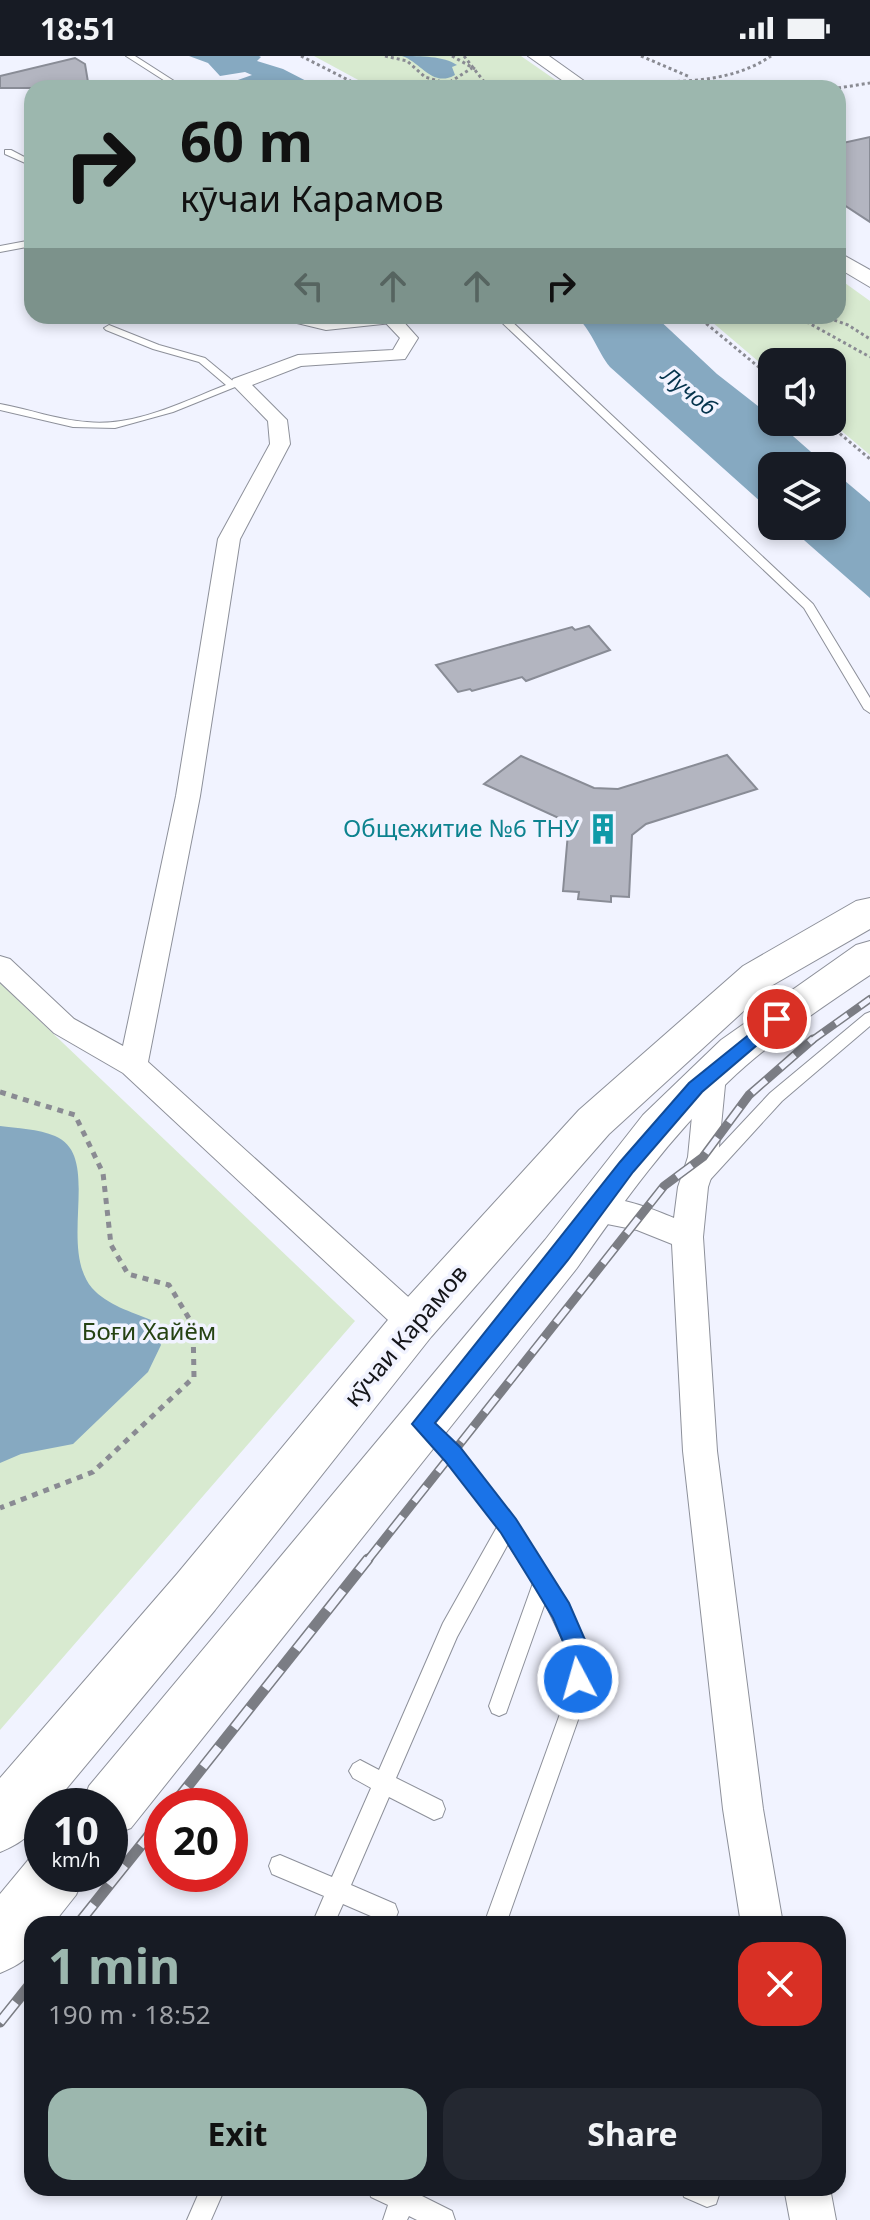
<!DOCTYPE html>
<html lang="en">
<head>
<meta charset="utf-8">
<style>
  :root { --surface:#171b24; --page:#242831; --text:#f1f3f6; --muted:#9ea1a6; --accent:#9cb7ae }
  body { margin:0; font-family:"Noto Sans",sans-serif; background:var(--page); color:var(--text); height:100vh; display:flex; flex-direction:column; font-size:30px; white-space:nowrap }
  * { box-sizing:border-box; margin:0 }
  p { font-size:26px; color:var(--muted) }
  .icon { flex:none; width:44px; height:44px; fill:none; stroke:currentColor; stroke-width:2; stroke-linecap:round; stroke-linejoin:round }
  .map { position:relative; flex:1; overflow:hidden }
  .panel { position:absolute; left:24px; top:1860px; width:822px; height:280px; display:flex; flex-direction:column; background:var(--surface); border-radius:24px; box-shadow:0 4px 12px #0003 }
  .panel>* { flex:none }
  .banner { position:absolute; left:24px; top:24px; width:822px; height:244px; border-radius:24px; box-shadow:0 4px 12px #0003; background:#9cb7ae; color:#111; overflow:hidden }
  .tools { position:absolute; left:758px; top:292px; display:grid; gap:16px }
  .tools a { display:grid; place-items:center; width:88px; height:88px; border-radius:16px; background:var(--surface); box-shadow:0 4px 12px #0003; font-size:40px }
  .speed { position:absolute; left:24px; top:1732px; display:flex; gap:16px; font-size:40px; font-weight:700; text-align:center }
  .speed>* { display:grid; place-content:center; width:104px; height:104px; border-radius:50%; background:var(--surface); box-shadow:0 4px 12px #0003; line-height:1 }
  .speed small { font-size:20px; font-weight:400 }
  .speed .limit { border:12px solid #d22; background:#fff; color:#111 }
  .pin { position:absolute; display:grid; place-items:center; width:68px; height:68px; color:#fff; margin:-34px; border:4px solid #fff; border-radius:50%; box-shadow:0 2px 8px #0007 }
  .me { position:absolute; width:88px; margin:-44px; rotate:354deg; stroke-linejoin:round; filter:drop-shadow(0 0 6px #0008) }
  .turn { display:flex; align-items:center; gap:28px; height:168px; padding:0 24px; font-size:36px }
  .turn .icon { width:104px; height:104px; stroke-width:2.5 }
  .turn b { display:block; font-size:56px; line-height:68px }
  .lanes { display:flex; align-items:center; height:76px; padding:0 24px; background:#0003; justify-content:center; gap:40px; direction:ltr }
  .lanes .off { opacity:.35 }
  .round { display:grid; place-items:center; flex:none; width:84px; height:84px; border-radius:24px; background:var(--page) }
  .overview { display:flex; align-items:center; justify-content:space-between; height:136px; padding:0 24px }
  h1 { font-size:48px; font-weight:700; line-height:60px; color:var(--accent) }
  .action { display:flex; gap:16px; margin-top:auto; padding:16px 24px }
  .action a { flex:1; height:92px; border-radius:24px; background:var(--accent); color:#111; font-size:32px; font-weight:700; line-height:92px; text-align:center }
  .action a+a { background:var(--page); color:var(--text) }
  .status { display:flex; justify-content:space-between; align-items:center; height:56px; padding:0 40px; background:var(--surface); direction:ltr }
  .status svg { height:22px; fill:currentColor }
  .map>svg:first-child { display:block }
  .green { fill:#d8ead0 }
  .water { fill:#86a9c1 }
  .building { fill:#b3b5c0; stroke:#898c96; stroke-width:2 }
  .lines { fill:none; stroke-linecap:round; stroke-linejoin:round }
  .service-casing { stroke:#8d909a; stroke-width:2 }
  .minor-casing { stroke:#8d909a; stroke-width:2 }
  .tertiary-casing { stroke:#8d909a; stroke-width:2 }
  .secondary-casing { stroke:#8d909a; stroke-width:2 }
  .path-far1 { stroke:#8a8b93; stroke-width:3; stroke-dasharray:3 3; stroke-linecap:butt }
  .path { stroke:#8a8b93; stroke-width:5; stroke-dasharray:6 6; stroke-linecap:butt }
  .service { fill:#fff; fill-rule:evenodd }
  .minor { fill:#fff; fill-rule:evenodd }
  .tertiary { fill:#fff; fill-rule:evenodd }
  .secondary { fill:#fff; fill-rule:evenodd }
  .rail-far2-casing { stroke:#7b7d84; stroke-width:8 }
  .rail-far1-casing { stroke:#7b7d84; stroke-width:9 }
  .rail-casing { stroke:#7b7d84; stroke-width:11 }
  .rail-far2 { stroke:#f1f3ff; stroke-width:5; stroke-dasharray:15; stroke-linecap:butt }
  .rail-far1 { stroke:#f1f3ff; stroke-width:6; stroke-dasharray:19; stroke-linecap:butt }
  .rail { stroke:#f1f3ff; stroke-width:8; stroke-dasharray:25; stroke-linecap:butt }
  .route { fill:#1a73e8; stroke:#114b97; stroke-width:2 }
  .labels { text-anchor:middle; stroke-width:7; stroke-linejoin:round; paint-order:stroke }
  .far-water-label { font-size:22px; font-style:italic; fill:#05344d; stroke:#f1f3ff }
  .culture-label { font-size:24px; fill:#0d838f; stroke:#f1f3ff; text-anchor:end }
  .park-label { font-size:24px; fill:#254212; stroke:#f1f3ff }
  .street-label { font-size:24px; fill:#141519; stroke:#f1f3ff }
</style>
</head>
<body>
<div class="status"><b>18:51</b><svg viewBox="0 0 49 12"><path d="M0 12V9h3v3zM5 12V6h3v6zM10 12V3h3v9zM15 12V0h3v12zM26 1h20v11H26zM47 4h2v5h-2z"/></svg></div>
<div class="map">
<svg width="870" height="2164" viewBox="0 0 870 2164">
  <rect width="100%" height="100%" fill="#f1f3ff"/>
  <g class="green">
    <polygon points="314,0 521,0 567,32 373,32"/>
    <polygon points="838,222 870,245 870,399 831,366 832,306 772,306 772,317 705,260 838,260"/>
    <polygon points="0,927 355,1265 0,1674"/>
  </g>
  <g class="water">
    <polygon points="189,0 259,0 261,1 257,5 283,13 320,32 239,32 235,25 252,19 245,16 220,20 208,7"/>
    <path d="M402,0C420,0 444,0 457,9L452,11L455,19C432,32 421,6 402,0Z"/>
    <path d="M575,260H655L717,318L772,361V366H777L827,410H772V456L610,311C597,295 591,272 575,260Z"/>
    <polygon points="832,414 870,446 870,542 788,470 832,470"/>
    <path d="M0,1070C16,1072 39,1073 55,1080C103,1100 57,1190 92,1232C107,1249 132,1256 151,1264L161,1289L148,1316L73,1388L21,1398L0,1407Z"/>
  </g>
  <g class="building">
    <polygon points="75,2 85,8 89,32 0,32 0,20"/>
    <polygon points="870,81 870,166 838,145 838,88"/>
    <polygon points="589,570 610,594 526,625 522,621 472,635 470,633 458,636 436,609 572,571 575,574"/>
    <polygon points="727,699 757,733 646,768 632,779 629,841 611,840 611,846 578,843 579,836 563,835 568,777 561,763 484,728 521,700 594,732 618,733"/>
  </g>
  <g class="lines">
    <defs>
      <g id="service">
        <polygon points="126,0 135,0 185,32 176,32"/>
        <polygon points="5,94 11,94 32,105 32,110 5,98"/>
        <polygon points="32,184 32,190 0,196 0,190"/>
        <polygon points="268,260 287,260 326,268 392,261 397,264 392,267 326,274"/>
        <polygon points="495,260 506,260 813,548 870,642 870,657 864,653 804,552"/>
        <path d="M109,269L159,289L205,302L234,326L240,324L245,327L173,356L115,372L73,371L0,354V348C29,353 57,364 87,366C135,371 182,346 226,329L199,306L153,293L106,274L104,272Z"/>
        <polygon points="870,956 870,970 782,1045 708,1126 696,1126 694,1121 696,1116 770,1037 865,958"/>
        <polygon points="423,1361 429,1363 460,1392 515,1464 568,1547 591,1602 585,1644 506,1868 484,1868 565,1644 571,1602 545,1547 506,1657 499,1660 492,1657 489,1650 533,1527 508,1488 457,1581 396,1722 442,1745 445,1753 442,1761 434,1764 389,1741 351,1829 395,1848 398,1856 395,1864 387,1867 343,1848 334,1868 312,1868 324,1840 272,1818 269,1810 272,1802 280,1799 332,1821 371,1732 353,1722 349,1715 353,1708 360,1704 379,1714 443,1567 497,1471 446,1404 417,1375 414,1369 417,1363"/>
        <polygon points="201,2132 225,2132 211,2164 187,2164"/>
        <polygon points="368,2132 416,2132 416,2137 452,2155 455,2164 417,2164 409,2160 407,2164 383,2164 388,2149 371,2141"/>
        <polygon points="681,2132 716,2132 719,2139 716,2148 707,2151 684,2141"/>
      </g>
      <g id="minor">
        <polygon points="179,27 186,32 166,32 168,29"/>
        <polygon points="385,260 403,260 401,263 418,282 405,303 301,310 252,329 287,364 290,388 240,483 200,740 148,1006 426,1257 430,1267 426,1277 414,1281 402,1277 123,1017 54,977 0,926 0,900 10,903 74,963 123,990 176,740 218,483 270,388 268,365 231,327 233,323 298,299 393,294 400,282 383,264"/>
        <path d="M711,1008L721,1011L726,1019L718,1101L708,1131L703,1181L717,1395L763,1753L783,1868H741L723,1753L683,1395L672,1188L637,1174L582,1163L577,1154L582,1145C610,1136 648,1151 674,1162L678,1131L688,1101L696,1019L701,1011Z"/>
        <polygon points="784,2132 830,2132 836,2164 790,2164"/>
      </g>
      <g id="tertiary">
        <polygon points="528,0 549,0 594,32 573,32"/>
        <polygon points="838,196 870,214 870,231 838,212"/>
      </g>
      <g id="secondary">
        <path d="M870,842V873L771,930L609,1078L431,1281L215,1554L52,1750H42C42,1774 20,1788 0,1796V1722L177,1518L397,1253L579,1054L743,910L856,845Z"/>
        <path d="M870,885V919C821,952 771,985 728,1026C670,1081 623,1146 577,1212L131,1772L110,1780V1750H81L89,1730L545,1184L643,1059L721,984L856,889Z"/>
        <path d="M42,1793V1818H85L76,1839L53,1868H32C32,1900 30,1904 0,1917V1838L34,1797Z"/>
      </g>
    </defs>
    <use href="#service" class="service-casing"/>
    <use href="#minor" class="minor-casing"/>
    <use href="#tertiary" class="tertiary-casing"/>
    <use href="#secondary" class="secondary-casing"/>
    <g class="path-far1">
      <polyline points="301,0 364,32"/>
      <polyline points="385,0 407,5 425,21 459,31"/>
      <polyline points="452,0 475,13"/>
      <polyline points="464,0 489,32"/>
      <polyline points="641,0 690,21"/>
      <polyline points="450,26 472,12"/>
      <path d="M605,26C660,25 724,32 771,0"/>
      <polyline points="459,31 474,32"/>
      <polyline points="838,32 870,27"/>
      <polyline points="697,260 772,322"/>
      <polyline points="796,260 870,301"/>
      <polyline points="823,260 848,269 870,283"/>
      <polyline points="826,366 870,403"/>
    </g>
    <polyline class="path" points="0,1036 75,1059 103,1117 111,1189 128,1218 169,1229 193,1269 194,1321 93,1416 0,1452"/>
    <use href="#service" class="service"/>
    <use href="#minor" class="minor"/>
    <use href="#tertiary" class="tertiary"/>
    <use href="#secondary" class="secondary"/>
    <defs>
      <polyline id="rail-far2" points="811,985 870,943"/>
      <polyline id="rail-far1" points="367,1505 664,1130 703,1101 749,1039 813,983"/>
      <g id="rail">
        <polyline points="172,1750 368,1503"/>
        <polyline points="78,1868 162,1763"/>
        <polyline points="0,1966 32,1926"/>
      </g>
    </defs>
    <use href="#rail-far2" class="rail-far2-casing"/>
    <use href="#rail-far1" class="rail-far1-casing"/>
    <use href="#rail" class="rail-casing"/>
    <use href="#rail-far2" class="rail-far2"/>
    <use href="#rail-far1" class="rail-far1"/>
    <use href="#rail" class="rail"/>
  </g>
  <polygon class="route" points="777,956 786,963 783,967 702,1036 633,1116 568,1204 435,1367 460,1391 516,1463 569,1547 593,1602 586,1631 578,1634 570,1631 567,1623 570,1602 553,1562 535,1532 501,1477 445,1405 412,1368 620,1106 689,1027"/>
  <defs>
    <symbol id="building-bare" viewBox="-9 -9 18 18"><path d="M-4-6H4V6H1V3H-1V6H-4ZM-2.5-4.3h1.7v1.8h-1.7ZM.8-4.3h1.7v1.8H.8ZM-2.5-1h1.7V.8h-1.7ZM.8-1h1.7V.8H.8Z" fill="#0f9aa8" stroke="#f1f3ff" stroke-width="2.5" paint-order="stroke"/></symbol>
  </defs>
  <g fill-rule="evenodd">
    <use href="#building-bare" x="581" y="751" width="44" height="44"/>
  </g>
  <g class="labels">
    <g class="far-water-label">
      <text transform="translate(689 335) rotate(39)" y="8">Лучоб</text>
    </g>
    <g class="culture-label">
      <text x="579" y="781">Общежитие №6 ТНУ</text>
    </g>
    <g class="park-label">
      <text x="149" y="1284">Боғи Хайём</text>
    </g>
    <g class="street-label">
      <text transform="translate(406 1280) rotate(-50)" y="8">кӯчаи Карамов</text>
    </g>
  </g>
</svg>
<div class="tools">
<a><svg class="icon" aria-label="sound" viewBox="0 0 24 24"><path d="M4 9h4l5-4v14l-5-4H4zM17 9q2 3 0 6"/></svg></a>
<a><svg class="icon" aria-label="layers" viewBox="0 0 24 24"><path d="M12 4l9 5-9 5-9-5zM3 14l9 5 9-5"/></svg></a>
</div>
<div class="speed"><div>10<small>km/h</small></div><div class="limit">20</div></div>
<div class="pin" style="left:777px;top:963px;background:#d93025"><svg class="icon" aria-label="arrive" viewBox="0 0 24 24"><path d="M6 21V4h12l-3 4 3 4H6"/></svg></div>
<svg class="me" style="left:578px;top:1623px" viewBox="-20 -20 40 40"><circle r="17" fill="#1a73e8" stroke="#fff" stroke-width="3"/><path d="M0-11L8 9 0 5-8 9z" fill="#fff"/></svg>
<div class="banner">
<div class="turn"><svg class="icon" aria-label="right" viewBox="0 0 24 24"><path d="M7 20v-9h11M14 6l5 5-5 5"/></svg><div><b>60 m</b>кӯчаи Карамов</div></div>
<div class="lanes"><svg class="icon off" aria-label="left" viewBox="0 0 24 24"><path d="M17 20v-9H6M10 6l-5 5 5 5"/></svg><svg class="icon off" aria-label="ahead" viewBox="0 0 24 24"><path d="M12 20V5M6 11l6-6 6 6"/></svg><svg class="icon off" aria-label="ahead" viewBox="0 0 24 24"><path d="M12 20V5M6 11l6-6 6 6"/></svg><svg class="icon" aria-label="right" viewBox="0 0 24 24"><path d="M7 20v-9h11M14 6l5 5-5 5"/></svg></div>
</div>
<section class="panel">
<div class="overview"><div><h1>1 min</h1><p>190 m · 18:52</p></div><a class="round" style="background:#d93025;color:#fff"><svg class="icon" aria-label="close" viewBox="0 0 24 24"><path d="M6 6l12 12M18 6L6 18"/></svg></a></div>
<div class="action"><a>Exit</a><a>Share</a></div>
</section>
</div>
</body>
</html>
